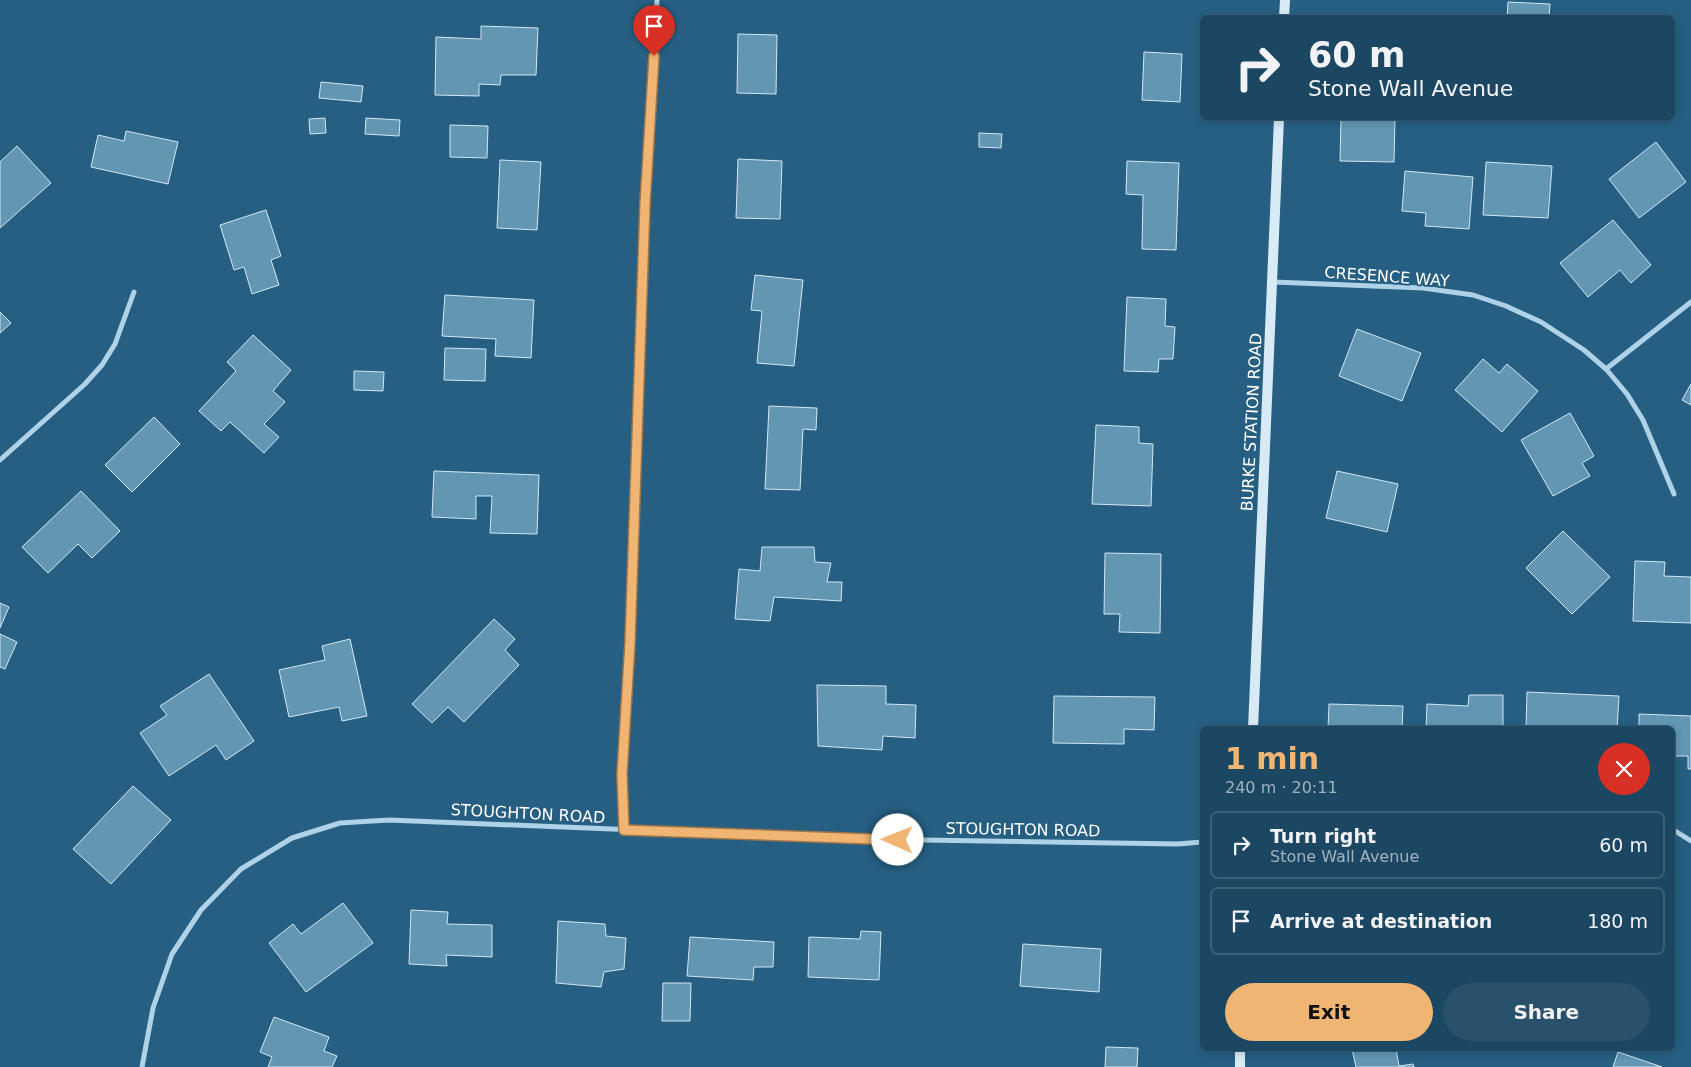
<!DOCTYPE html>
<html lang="en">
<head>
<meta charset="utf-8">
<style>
  :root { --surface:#1c4762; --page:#29516b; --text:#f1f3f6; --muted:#a0b2be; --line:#3a5f77; --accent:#f0b473 }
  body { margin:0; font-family:"DejaVu Sans",sans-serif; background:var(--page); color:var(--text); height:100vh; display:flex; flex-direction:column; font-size:19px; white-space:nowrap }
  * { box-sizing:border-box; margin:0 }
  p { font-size:16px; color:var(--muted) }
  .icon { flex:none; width:28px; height:28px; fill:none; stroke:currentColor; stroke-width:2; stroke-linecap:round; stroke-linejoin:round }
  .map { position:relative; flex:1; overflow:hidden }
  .side { position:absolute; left:1200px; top:726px; width:475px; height:325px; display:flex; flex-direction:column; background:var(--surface); border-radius:8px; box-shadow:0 2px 8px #0003,0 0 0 1px var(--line) }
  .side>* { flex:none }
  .guide { position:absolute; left:1200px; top:15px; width:475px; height:105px; border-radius:8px; box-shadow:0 2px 8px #0003,0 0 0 1px var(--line); background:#1c4762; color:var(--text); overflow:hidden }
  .pin { position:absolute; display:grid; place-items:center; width:42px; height:42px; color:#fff; margin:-51px -21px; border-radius:50% 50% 50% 0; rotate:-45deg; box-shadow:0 0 5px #0007 }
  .pin .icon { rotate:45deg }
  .me { position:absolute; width:55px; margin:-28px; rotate:271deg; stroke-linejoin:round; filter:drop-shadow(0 0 4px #0008) }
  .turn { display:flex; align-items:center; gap:18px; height:105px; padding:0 25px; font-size:22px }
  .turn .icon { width:65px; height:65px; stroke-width:2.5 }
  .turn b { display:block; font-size:35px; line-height:42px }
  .round { display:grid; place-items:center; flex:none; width:52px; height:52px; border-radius:26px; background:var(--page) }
  .summary { display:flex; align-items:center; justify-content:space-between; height:85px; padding:0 25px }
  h1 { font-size:30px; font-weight:800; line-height:38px; color:var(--accent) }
  .primary-button { display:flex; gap:10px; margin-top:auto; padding:10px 25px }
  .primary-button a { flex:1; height:58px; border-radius:30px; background:var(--accent); color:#111; font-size:20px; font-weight:800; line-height:58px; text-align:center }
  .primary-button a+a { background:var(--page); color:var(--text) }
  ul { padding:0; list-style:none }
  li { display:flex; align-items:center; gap:15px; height:68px; margin:0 10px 8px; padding:0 15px; border:2px solid var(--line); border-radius:8px }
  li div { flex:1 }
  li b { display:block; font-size:19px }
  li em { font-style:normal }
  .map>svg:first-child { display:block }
  .building { fill:#6296b3; stroke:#d1e8f5 }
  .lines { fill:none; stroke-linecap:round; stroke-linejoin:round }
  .street { stroke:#aed2e7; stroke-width:5 }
  .secondary { stroke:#d7eaf6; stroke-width:10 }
  .route-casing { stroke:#9c754b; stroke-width:12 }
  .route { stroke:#f0b473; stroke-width:9 }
  .labels { text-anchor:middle; stroke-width:4; stroke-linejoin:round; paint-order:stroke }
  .street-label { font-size:16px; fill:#fff; stroke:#265f82 }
</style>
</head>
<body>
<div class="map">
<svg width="1691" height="1067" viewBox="0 0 1691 1067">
  <rect width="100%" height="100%" fill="#265f82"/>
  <g class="building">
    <polygon points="1508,2 1550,4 1549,18 1507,18"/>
    <polygon points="481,26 538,28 536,75 501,75 500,85 479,84 479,96 435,95 436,37 481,39"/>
    <polygon points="738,34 777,35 776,94 737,93"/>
    <polygon points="1144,52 1182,54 1180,102 1142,100"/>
    <polygon points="321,82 363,86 361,102 319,98"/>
    <polygon points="325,118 326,133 310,134 309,119"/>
    <polygon points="366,118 400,120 399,136 365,134"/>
    <polygon points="1341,118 1395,118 1394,162 1340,161"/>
    <polygon points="450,125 488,126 487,158 450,157"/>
    <polygon points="126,131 178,142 168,184 91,167 98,135 124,141"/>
    <polygon points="979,133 1002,134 1001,148 979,147"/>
    <polygon points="1656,142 1686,182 1639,218 1609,179"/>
    <polygon points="17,146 51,183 0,228 0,162"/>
    <polygon points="738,159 782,161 780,219 736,218"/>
    <polygon points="500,160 541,162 537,230 497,228"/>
    <polygon points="1127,161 1179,163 1176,250 1142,249 1143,195 1126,194"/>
    <polygon points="1486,162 1552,166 1548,218 1483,215"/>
    <polygon points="1405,171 1473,177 1469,229 1425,226 1426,213 1402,211"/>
    <polygon points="266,210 281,256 271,260 279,285 252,294 244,267 234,270 220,225"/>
    <polygon points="1613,220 1651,265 1631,283 1620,270 1588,297 1560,263"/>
    <polygon points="755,275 803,280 794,366 757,363 762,311 751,310"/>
    <polygon points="445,295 534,300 531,358 495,356 496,339 442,336"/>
    <polygon points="1127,297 1166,299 1165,326 1175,327 1173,359 1159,359 1158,372 1124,371"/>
    <polygon points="0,312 11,323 0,333"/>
    <polygon points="1357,329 1421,353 1402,401 1339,376"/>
    <polygon points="253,335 291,370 273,391 285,402 264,424 279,437 264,453 230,422 221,431 199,411 236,371 227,362"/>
    <polygon points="445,348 486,349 485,381 444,380"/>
    <polygon points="1483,359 1499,373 1507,364 1538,391 1502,432 1455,390"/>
    <polygon points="354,371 384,372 383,391 354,390"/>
    <polygon points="1691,384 1691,405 1682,400"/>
    <polygon points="769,406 817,408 816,430 803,429 800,490 765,489"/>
    <polygon points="1570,413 1594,456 1582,463 1590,476 1553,496 1521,440"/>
    <polygon points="154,417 180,444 132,492 105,465"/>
    <polygon points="1096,425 1139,427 1139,443 1153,444 1151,506 1092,504"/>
    <polygon points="434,471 539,475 537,534 490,533 492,496 476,496 476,519 432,517"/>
    <polygon points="1337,471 1398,484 1387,532 1326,518"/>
    <polygon points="81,491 120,531 92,558 78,544 48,573 22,547"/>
    <polygon points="1563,531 1610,577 1572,614 1526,568"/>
    <polygon points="762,547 814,547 815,562 831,563 827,582 842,582 841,601 774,597 770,621 735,619 739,569 760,571"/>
    <polygon points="1105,553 1161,554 1160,633 1119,632 1120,614 1104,614"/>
    <polygon points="1635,561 1665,562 1664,576 1691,577 1691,623 1633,621"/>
    <polygon points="0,603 9,607 0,628"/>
    <polygon points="494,619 515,639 505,650 519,665 464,722 448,707 432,723 412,704"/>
    <polygon points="0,634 17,642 5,669 0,667"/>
    <polygon points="350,639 367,716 342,721 339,707 289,717 279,670 325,660 322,646"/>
    <polygon points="209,674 254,741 226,760 216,745 169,776 140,733 167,715 160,706"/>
    <polygon points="817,685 886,686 886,704 916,705 915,738 883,736 882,750 818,746"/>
    <polygon points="1527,692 1619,696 1617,729 1526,729"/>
    <polygon points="1469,695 1503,695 1503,729 1426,729 1427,704 1468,706"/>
    <polygon points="1054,696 1155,697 1154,730 1124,729 1124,744 1053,743"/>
    <polygon points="1329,704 1403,706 1402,729 1328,729"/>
    <polygon points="1639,714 1691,716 1691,769 1688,769 1688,756 1672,756 1672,729 1639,729"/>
    <polygon points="133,786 171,820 111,884 73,849"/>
    <polygon points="343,903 373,943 306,992 269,943 293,924 301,934"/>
    <polygon points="411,910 448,912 447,924 492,925 492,957 446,955 447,966 409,964"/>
    <polygon points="558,921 605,924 606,936 626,938 624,969 604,972 601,987 556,983"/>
    <polygon points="861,931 881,932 879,980 808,977 809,937 860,939"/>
    <polygon points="690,937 774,942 773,967 754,967 753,980 687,976"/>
    <polygon points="1023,944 1101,949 1099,992 1020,986"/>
    <polygon points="663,983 691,983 690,1021 662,1021"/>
    <polygon points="274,1017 329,1037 324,1051 337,1056 332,1067 268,1067 272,1057 260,1052"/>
    <polygon points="1106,1047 1138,1048 1137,1067 1105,1067"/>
    <polygon points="1352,1049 1396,1049 1399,1066 1413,1064 1414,1067 1356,1067"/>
    <polygon points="1618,1052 1662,1067 1613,1067"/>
  </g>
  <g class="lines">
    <g class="street">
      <polyline points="1273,282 1423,288 1473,295 1506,306 1541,322 1584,350 1606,369 1627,394 1643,420 1674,494"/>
      <polyline points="1606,369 1691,302"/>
      <polyline points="0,460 85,384 102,365 115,344 134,292"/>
      <polyline points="1672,829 1691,841"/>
      <polyline points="624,830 623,774 630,642 645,204 657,0"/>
      <polyline points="142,1067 153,1008 172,954 201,910 241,869 292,838 340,823 389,820 858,839 1178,844 1202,842"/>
    </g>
    <g class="secondary">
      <polyline points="1284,18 1285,0"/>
      <polyline points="1253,729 1279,118"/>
      <polyline points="1240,1067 1240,1049"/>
    </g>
  </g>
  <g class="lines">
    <defs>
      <polyline id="route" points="654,56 645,204 630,642 622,774 624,830 898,840"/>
    </defs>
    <use href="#route" class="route-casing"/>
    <use href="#route" class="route"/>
  </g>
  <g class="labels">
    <g class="street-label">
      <text transform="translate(1387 276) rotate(4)" y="6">CRESENCE WAY</text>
      <text transform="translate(1251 422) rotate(-87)" y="6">BURKE STATION ROAD</text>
      <text transform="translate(528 813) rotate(3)" y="6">STOUGHTON ROAD</text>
      <text transform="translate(1023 829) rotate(1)" y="6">STOUGHTON ROAD</text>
    </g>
  </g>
</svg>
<div class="pin" style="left:654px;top:56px;background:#d93025"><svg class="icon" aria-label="arrive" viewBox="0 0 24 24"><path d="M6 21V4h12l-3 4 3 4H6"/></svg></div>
<svg class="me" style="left:898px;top:840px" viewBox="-20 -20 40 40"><circle r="19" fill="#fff"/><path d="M0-13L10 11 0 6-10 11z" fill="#f0b473"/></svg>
<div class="guide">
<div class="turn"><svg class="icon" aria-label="right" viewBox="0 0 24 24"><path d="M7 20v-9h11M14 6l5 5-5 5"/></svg><div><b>60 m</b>Stone Wall Avenue</div></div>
</div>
<section class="side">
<div class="summary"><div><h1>1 min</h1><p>240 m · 20:11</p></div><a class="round" style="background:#d93025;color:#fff"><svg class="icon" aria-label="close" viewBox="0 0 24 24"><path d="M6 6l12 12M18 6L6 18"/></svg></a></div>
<ul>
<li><svg class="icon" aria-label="right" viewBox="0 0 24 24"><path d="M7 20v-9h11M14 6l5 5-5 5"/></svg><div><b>Turn right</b><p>Stone Wall Avenue</p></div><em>60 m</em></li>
<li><svg class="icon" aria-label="arrive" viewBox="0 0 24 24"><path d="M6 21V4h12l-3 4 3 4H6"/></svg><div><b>Arrive at destination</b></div><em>180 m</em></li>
</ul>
<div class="primary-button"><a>Exit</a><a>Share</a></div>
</section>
</div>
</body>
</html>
